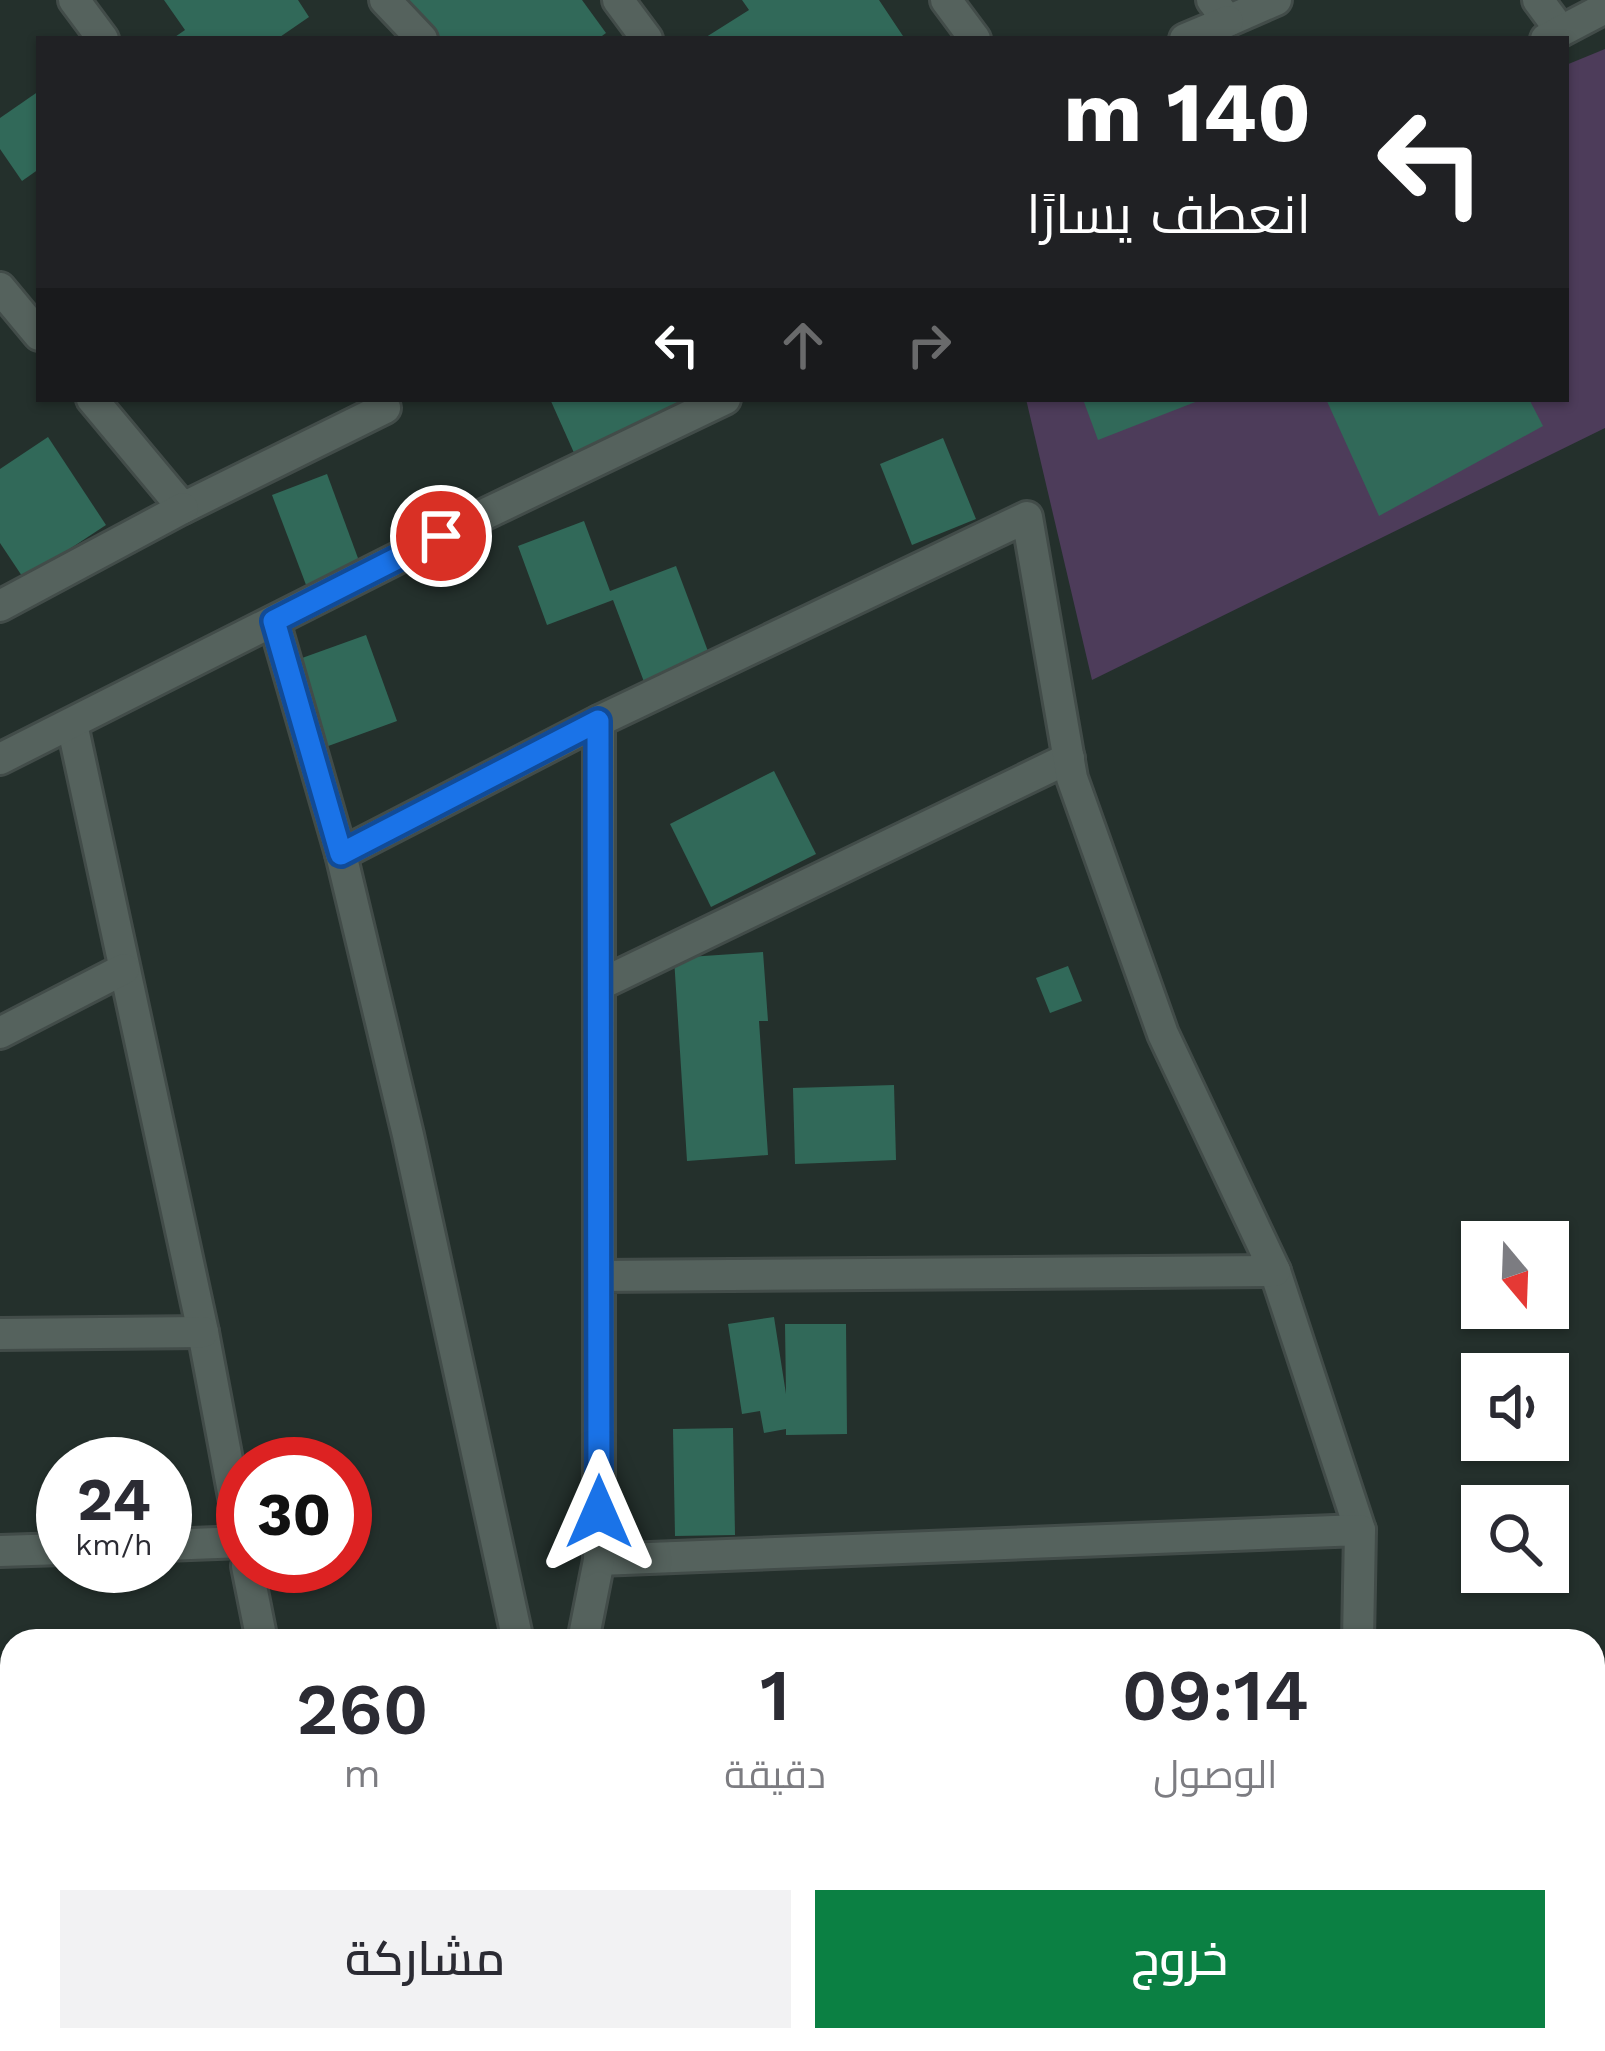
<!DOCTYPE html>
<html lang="ar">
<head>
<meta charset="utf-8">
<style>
  :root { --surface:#fff; --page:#f2f2f3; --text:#2b2b33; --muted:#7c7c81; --accent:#0b8043 }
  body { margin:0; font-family:"Work Sans",Cairo,sans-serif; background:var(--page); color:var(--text); direction:rtl; height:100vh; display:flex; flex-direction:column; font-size:45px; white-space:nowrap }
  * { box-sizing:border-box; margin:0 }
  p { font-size:39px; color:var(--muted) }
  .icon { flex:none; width:66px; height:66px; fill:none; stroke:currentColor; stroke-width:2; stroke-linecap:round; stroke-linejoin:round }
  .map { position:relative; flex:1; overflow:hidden; direction:ltr }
  .drawer { position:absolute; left:0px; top:1629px; width:1605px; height:423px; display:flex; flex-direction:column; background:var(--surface); border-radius:36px 36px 0 0; box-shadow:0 3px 9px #0004; direction:rtl }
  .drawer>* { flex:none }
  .hud { position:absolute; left:36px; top:36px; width:1533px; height:366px; border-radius:0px; box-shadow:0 3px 9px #0004; direction:rtl; background:#202124; color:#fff; overflow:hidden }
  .needle { width:78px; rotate:161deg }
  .tools { position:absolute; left:1461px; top:1221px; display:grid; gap:24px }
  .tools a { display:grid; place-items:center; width:108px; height:108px; border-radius:0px; background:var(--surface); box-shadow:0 3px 9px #0004; font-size:60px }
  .speed { position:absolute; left:36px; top:1437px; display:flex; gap:24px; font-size:60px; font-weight:700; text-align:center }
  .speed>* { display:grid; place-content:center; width:156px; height:156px; border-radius:50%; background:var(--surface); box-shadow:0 3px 9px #0004; line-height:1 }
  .speed small { font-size:30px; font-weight:400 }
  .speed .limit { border:18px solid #d22; background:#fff; color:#111 }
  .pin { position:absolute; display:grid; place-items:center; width:102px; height:102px; color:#fff; margin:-51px; border:6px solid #fff; border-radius:50%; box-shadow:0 3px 12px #0007 }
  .me { position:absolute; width:132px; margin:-66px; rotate:0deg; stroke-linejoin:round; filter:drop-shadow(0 0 9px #0008) }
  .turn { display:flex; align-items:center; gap:42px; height:252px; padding:0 60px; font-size:54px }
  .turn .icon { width:156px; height:156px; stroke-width:2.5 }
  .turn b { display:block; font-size:84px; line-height:102px }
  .lanes { display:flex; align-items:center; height:114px; padding:0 60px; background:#0003; justify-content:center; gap:60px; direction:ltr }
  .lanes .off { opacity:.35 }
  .eta { display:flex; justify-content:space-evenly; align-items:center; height:204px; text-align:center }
  .eta b { font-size:72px; font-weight:600; line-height:84px }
  .cta { display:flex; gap:24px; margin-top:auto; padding:24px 60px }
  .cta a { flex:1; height:138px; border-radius:0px; background:var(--accent); color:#fff; font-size:48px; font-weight:600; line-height:138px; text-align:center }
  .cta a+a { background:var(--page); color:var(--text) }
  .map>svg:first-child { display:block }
  .green { fill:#4d3c5a }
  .building { fill:#316959 }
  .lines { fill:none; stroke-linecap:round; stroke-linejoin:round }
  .minor-casing { stroke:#424c49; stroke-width:36 }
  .minor { stroke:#55625d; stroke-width:30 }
  .route-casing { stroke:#114b97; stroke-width:30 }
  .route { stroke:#1a73e8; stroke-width:21 }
</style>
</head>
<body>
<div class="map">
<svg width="1605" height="2051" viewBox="0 0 1605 2051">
  <rect width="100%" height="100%" fill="#24302c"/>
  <polygon class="green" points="1605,49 1605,428 1092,680 1026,399 1566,399 1566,65"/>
  <g class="building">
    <polygon points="164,0 298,0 309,17 277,39 172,39 185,30"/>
    <polygon points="391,0 582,0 606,33 598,39 404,39"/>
    <polygon points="742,0 879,0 905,39 703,39 749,10"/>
    <polygon points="39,91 39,169 22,181 0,149 0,118"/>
    <polygon points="550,399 678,399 685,416 579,464"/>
    <polygon points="1091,399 1203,399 1098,440 1084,402"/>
    <polygon points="1326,399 1529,399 1543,426 1379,516"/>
    <polygon points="48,437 106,525 24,579 0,543 0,469"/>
    <polygon points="943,438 976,519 912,545 880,464"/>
    <polygon points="327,474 362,569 308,590 272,495"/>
    <polygon points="584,521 610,591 676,566 712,662 646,687 613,600 547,625 518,546"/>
    <polygon points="366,635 397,721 309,753 277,667"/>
    <polygon points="774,771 816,854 711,907 670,824"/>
    <polygon points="763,952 768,1021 759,1021 768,1155 687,1161 674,958"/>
    <polygon points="1068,966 1082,1001 1050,1013 1036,978"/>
    <polygon points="894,1085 896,1160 795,1164 793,1088"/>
    <polygon points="774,1317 786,1394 785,1324 846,1324 847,1434 786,1435 786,1429 764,1433 760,1411 742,1414 728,1324"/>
    <polygon points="733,1428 735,1535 675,1536 673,1429"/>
    <rect x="618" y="2040" width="124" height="11"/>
  </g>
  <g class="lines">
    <defs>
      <g id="minor">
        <polyline points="74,0 103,39"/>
        <polyline points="385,0 422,39"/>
        <polyline points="618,0 647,39"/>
        <polyline points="946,0 975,39"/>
        <polyline points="1212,0 1228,21 1276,0"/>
        <polyline points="1538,0 1561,31"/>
        <polyline points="1185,39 1228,21"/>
        <polyline points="1546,39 1605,8"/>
        <polyline points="0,288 39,335"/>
        <polyline points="92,399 183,508 385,408"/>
        <polyline points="0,606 183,508"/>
        <polyline points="274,621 341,854 408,1135 518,1641"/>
        <polyline points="72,724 203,1332 243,1545"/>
        <polyline points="0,759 483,515 725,399"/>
        <polyline points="341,854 599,721"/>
        <polyline points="599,985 1069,758"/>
        <polyline points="0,1033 124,969"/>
        <polyline points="1275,1271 1360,1530"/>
        <polyline points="599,1276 1275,1271 1163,1034 1072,778 1027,517 599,721 599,1560 1360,1530 1358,1641"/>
        <polyline points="0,1334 203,1332"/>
        <polyline points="165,1545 243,1542"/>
        <polyline points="0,1551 63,1549"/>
        <polyline points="247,1566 262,1641"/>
        <polyline points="583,1641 599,1560"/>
        <polyline points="0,1798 12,1798"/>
        <polyline points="583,2040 585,2051"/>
        <polyline points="159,2051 159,2040"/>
        <polyline points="367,2051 367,2040"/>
        <polyline points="977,2051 1366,2046"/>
      </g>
    </defs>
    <use href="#minor" class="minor-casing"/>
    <use href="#minor" class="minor"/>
  </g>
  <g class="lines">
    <defs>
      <polyline id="route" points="441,536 274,621 341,854 598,721 599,1512"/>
    </defs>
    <use href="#route" class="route-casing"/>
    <use href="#route" class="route"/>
  </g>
</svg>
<div class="tools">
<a><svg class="needle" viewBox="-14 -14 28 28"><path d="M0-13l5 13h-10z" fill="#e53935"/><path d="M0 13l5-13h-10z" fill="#7c7c81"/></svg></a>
<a><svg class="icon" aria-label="sound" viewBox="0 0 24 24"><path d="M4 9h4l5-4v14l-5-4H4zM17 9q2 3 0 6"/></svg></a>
<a><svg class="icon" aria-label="search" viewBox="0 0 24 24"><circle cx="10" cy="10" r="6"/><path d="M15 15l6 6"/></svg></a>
</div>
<div class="speed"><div>24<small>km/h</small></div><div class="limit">30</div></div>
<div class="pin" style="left:441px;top:536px;background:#d93025"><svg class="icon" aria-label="arrive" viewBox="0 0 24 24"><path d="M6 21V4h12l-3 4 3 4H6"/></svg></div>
<svg class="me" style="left:599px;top:1512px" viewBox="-20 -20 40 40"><path d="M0-17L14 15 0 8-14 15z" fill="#1a73e8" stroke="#fff" stroke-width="4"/></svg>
<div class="hud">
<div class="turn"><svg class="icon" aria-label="left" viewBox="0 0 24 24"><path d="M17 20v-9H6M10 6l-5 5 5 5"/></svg><div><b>140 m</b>انعطف يسارًا</div></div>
<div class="lanes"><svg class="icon" aria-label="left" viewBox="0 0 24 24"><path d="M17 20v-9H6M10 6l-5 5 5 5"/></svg><svg class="icon off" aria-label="ahead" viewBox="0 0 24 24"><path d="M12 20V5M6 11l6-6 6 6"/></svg><svg class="icon off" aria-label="right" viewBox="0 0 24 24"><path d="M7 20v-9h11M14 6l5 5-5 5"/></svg></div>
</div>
<section class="drawer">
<div class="eta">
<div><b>09:14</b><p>الوصول</p></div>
<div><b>1</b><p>دقيقة</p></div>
<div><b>260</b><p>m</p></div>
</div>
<div class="cta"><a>خروج</a><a>مشاركة</a></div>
</section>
</div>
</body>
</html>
